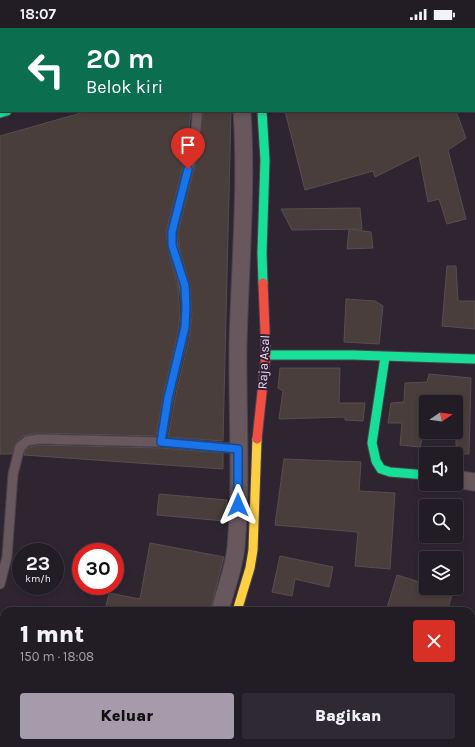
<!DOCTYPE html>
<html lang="id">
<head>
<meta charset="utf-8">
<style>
  :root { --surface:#221c25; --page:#2e2932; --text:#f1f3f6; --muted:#a2a1a7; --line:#3f3a42; --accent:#a69baa }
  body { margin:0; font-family:Karla,sans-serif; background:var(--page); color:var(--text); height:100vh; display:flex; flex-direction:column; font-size:15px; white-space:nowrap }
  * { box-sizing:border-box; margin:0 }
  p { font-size:13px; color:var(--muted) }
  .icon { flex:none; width:22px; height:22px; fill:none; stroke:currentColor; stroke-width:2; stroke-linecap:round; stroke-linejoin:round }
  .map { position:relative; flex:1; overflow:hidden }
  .details { position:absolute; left:0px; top:579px; width:475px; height:140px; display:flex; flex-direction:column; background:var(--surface); border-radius:12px 12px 0 0; box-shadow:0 2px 6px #0003,0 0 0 1px var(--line) }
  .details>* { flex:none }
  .top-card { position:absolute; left:0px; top:0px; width:475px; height:84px; box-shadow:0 2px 6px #0003,0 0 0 1px var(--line); background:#0b6e4f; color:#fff; overflow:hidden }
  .needle { width:26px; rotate:77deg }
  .tools { position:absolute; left:419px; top:367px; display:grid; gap:8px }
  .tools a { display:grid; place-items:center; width:44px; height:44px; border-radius:4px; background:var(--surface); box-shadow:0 2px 6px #0003,0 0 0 1px var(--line); font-size:20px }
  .speed { position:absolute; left:12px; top:515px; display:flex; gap:8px; font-size:20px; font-weight:700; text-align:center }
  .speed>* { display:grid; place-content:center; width:52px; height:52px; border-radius:50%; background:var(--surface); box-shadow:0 2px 6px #0003,0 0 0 1px var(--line); line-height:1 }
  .speed small { font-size:10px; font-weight:400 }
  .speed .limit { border:6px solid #d22; background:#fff; color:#111 }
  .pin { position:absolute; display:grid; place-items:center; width:34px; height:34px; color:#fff; margin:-41px -17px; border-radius:50% 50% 50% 0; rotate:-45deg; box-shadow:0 0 4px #0007 }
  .pin .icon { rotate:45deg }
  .me { position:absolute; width:44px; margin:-22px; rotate:0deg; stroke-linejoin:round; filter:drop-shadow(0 0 3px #0008) }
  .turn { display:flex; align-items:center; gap:14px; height:84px; padding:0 20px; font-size:18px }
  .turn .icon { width:52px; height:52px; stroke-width:2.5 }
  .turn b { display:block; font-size:28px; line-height:34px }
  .round { display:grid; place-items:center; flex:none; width:42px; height:42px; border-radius:4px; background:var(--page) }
  .head { display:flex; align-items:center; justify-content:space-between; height:68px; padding:0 20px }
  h1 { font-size:24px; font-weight:800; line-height:30px }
  .primary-button { display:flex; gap:8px; margin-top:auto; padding:8px 20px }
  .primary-button a { flex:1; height:46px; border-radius:4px; background:var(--accent); color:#111; font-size:16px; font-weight:800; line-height:46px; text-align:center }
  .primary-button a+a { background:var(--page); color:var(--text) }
  .status { display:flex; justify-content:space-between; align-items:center; height:28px; padding:0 20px; background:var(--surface); direction:ltr }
  .status svg { height:11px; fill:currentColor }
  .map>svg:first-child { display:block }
  .building { fill:#4a3e3c; stroke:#574e50 }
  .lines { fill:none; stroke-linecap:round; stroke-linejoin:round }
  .lane-casing { stroke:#4b434e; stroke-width:11 }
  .street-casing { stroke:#4b434e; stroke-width:19 }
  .fast-casing { stroke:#4b434e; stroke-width:11 }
  .slow-casing { stroke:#4b434e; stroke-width:11 }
  .jam-casing { stroke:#4b434e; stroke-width:11 }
  .lane { stroke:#68575c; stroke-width:9 }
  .street { stroke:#68575c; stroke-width:17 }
  .fast { stroke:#16e098; stroke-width:9 }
  .slow { stroke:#ffcf43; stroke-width:9 }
  .jam { stroke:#f24e42; stroke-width:9 }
  .route-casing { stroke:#114b97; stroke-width:10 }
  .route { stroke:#1a73e8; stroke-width:7 }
  .labels { text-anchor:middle; stroke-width:4; stroke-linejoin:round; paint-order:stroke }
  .street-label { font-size:13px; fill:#e7dbeb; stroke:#301f37 }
</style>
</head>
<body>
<div class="status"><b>18:07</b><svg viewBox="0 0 49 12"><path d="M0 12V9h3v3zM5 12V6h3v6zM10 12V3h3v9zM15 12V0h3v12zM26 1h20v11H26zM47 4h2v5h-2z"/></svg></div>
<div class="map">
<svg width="475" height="719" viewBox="0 0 475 719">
  <rect width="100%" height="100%" fill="#2e2531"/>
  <g class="building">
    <polygon points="88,83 191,83 186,128 166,203 169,224 178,261 180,287 177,309 165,359 156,408 37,405 23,408 16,415 12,426 0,426 0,108"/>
    <polygon points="203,83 231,83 223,413 168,409 177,361 189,312 192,287 190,259 180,222 178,204 197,130"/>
    <polygon points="285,83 456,83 466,110 448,122 466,191 447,196 439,171 428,174 419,127 375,149 373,143 305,162"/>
    <polygon points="360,180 362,201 292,202 281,181"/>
    <polygon points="349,201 371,204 373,220 347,221"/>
    <polygon points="447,238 456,238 458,273 475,273 475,301 442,298"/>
    <polygon points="346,271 375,273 383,278 379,316 344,314"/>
    <polygon points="280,340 340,340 339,375 365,375 363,393 345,392 345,389 279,391 283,363 278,360"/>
    <polygon points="429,346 471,350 469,426 456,426 456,374 426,374 426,408 423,408 420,419 400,417 402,395 388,395 391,375 404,374 405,355 427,354"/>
    <polygon points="38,417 161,420 223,425 223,441 24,427 25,422 30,419"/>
    <polygon points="284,431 361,434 359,463 395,465 390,541 355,538 358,504 275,497"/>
    <polygon points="159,466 227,472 225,493 157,487"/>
    <polygon points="150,515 224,529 210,583 105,583 109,565 140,571"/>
    <polygon points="280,528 333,539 329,559 295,551 292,568 272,564"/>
    <polygon points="397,547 426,556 426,560 440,560 453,564 447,583 386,583"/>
  </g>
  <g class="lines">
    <defs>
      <g id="lane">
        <path d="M161,414C165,389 169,366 175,342C180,321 187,300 186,279C186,253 173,230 172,204C181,165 197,124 197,83"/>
        <polyline points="0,556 7,529 13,446 20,419 27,413 38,411 161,414 241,421"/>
      </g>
      <g id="street">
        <polyline points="0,20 1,23"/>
        <polyline points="456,451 475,454"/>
        <path d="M220,583C225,562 234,541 236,519C242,452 237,383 238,316C240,238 247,160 242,83"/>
        <polyline points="471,650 475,651"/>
        <polyline points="182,719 183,715"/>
        <polyline points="199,719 200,715"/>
      </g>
      <g id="fast">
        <polyline points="0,66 1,66"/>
        <polyline points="262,83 265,132 262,225 263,255"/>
        <polyline points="0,85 7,83"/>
        <polyline points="266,327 353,327 475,331"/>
        <polyline points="385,329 372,415 376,433 381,441 390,444 426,447"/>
      </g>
      <g id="slow">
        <polyline points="313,1 316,0"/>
        <polyline points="237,583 250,540 253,522 257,411"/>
      </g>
      <g id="jam">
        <polyline points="240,1 245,0"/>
        <polyline points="257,411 266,327 263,255"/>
      </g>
    </defs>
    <use href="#lane" class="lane-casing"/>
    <use href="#street" class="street-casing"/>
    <use href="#fast" class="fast-casing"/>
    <use href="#slow" class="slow-casing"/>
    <use href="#jam" class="jam-casing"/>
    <use href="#lane" class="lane"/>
    <use href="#street" class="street"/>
    <use href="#fast" class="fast"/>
    <use href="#slow" class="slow"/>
    <use href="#jam" class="jam"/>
  </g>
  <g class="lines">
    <defs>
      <polyline id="route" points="188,141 172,204 172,217 185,258 186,279 185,299 168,370 161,414 238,421 238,477"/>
    </defs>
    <use href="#route" class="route-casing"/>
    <use href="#route" class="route"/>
  </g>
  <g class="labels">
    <g class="street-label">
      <text transform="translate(263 334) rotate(-87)" y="5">Raja Asal</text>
    </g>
  </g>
</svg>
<div class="tools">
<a><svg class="needle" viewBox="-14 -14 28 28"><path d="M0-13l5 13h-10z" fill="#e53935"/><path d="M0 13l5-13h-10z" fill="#a2a1a7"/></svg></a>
<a><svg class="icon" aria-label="sound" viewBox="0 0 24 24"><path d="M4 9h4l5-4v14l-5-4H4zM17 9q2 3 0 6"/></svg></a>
<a><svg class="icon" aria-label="search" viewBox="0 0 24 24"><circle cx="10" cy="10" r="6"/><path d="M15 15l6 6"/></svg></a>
<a><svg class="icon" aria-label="layers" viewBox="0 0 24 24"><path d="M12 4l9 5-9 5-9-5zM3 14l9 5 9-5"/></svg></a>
</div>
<div class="speed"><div>23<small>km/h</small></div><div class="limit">30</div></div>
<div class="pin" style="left:188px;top:141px;background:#d93025"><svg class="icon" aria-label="arrive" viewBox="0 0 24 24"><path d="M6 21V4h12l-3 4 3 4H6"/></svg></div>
<svg class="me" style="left:238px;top:477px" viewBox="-20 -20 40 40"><path d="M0-17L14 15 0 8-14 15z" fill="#1a73e8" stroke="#fff" stroke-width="4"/></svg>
<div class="top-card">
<div class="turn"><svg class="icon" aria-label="left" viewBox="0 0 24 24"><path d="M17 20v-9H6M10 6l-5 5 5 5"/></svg><div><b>20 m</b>Belok kiri</div></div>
</div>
<section class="details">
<div class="head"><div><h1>1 mnt</h1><p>150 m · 18:08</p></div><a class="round" style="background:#d93025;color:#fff"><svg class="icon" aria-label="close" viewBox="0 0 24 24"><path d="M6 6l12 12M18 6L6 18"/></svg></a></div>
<div class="primary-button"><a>Keluar</a><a>Bagikan</a></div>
</section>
</div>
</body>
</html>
